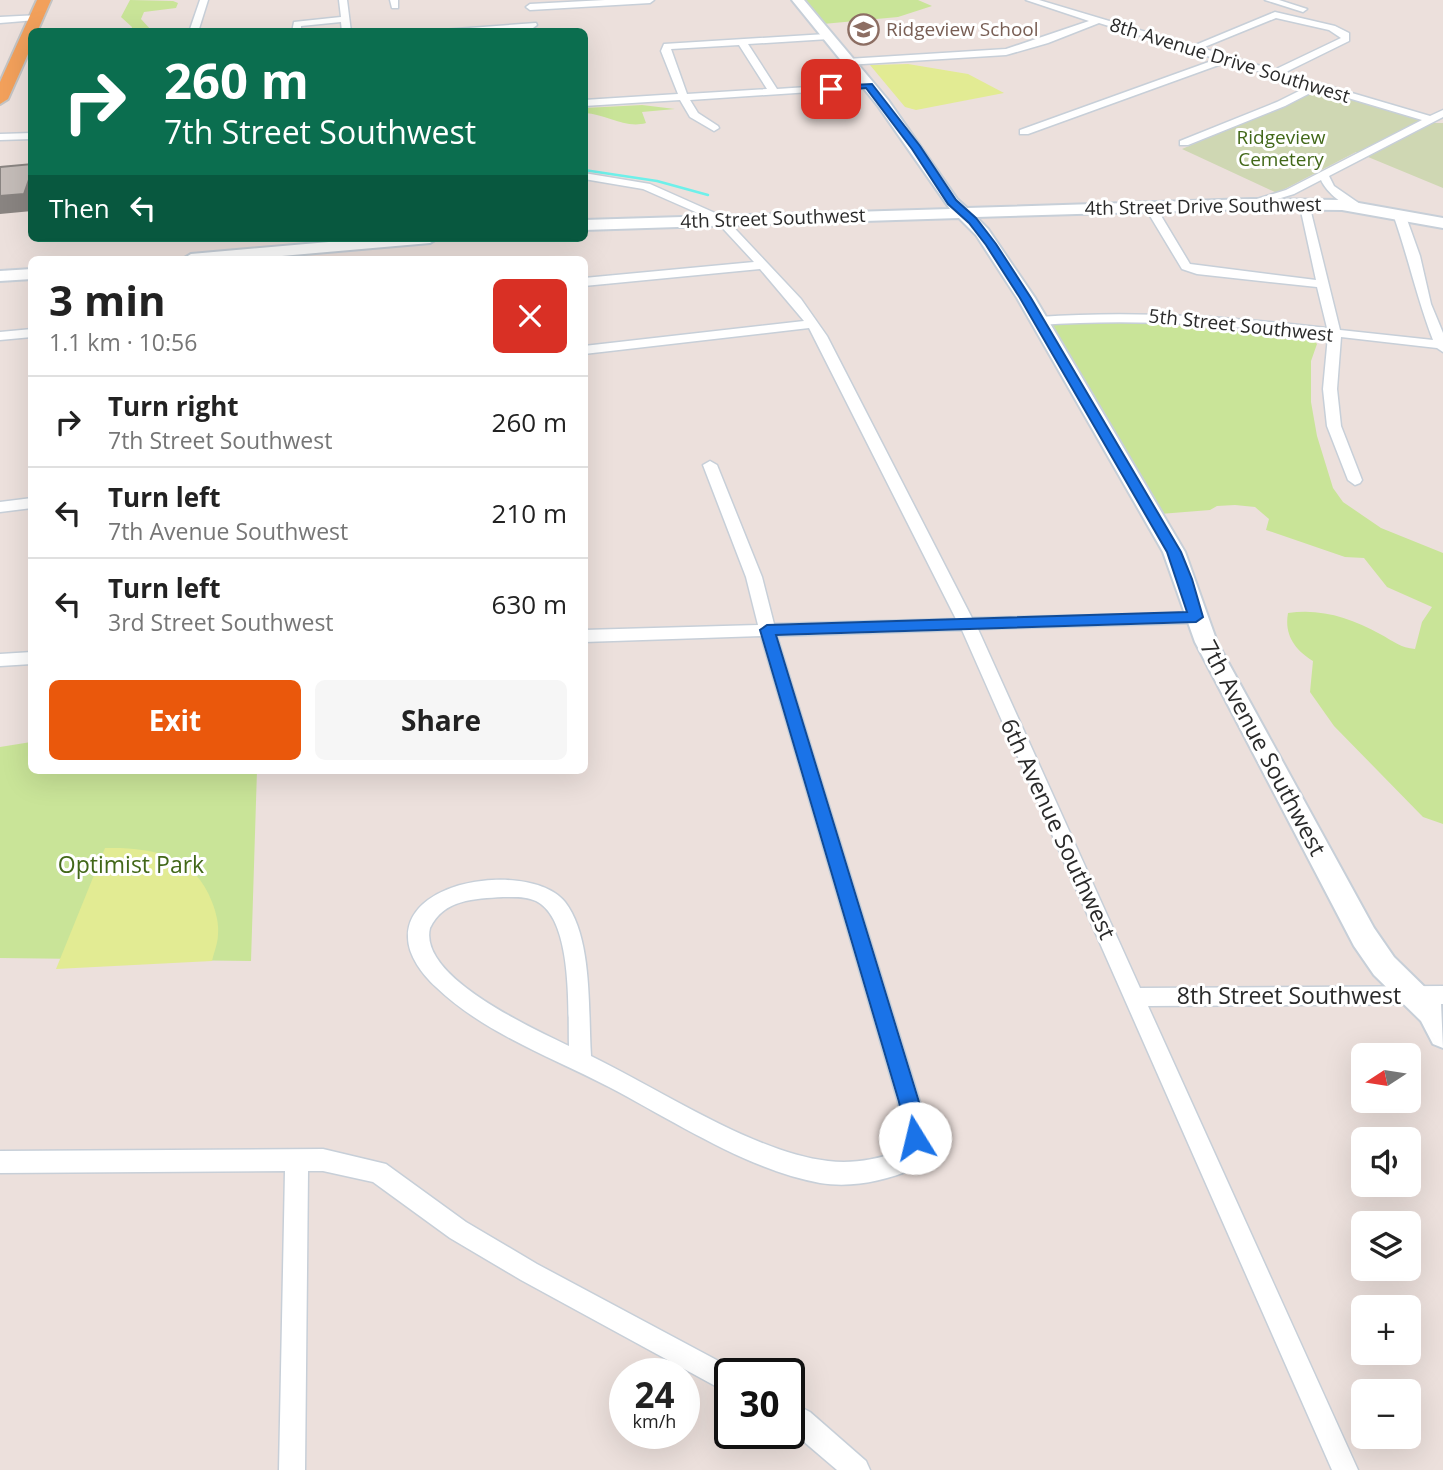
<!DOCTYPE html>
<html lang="en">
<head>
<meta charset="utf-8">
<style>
  :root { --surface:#fff; --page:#f6f6f6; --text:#222; --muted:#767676; --line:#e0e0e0; --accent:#ea580c }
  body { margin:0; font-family:"Open Sans",sans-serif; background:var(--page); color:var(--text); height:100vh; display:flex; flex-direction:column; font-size:26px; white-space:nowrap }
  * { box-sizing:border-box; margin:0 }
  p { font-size:23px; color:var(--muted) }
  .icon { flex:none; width:38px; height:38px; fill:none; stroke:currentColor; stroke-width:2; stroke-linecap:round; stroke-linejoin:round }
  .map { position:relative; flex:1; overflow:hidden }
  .drawer { position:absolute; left:28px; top:256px; width:560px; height:518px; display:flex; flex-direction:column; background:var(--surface); border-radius:10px; box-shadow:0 7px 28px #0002 }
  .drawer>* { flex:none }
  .guide { position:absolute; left:28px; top:28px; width:560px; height:214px; border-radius:10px; box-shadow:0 7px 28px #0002; background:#0b6e4f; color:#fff; overflow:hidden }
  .needle { width:46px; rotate:258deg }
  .tools { position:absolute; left:1351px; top:1043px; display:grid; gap:14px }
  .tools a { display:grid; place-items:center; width:70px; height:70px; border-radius:10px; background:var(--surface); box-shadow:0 7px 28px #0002; font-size:35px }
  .speed { position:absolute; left:609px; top:1358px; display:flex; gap:14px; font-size:35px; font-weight:700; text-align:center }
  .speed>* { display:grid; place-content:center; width:91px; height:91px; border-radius:50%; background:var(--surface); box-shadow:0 7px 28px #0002; line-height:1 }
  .speed small { font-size:18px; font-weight:400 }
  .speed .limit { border:4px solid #111; border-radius:10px; background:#fff; color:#111 }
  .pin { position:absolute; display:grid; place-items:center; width:60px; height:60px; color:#fff; margin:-30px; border-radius:14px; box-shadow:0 4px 10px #0006 }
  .me { position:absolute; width:77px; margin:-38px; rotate:351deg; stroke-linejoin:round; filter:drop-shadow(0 0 5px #0008) }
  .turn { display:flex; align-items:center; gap:24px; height:147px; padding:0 21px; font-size:32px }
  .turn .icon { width:91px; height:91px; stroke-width:2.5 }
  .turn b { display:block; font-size:49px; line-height:60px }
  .then { display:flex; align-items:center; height:66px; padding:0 21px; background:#0003; gap:14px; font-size:26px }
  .round { display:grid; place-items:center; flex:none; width:74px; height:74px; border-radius:10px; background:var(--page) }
  .summary { display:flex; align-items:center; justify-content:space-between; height:119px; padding:0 21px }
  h1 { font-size:42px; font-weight:700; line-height:52px }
  .button { display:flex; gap:14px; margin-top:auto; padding:14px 21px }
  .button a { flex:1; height:80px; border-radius:10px; background:var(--accent); color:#fff; font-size:28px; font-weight:700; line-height:80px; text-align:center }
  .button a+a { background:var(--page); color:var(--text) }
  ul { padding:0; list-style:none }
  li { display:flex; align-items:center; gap:21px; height:91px; padding:0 21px; border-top:2px solid var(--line) }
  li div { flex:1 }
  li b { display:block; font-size:26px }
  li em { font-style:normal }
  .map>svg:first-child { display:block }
  .green { fill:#c9e498 }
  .cemetery { fill:#cfd7b3 }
  .pitch { fill:#e2eb93 }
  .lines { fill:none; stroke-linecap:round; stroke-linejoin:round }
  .stream { stroke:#6ef0ea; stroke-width:2.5 }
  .street-casing { stroke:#c7cfd8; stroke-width:3 }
  .secondary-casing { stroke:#c7cfd8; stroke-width:4 }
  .primary-casing { stroke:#c3c3c3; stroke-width:4 }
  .street { fill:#fff; fill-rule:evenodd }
  .secondary { fill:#fff; fill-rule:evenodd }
  .primary { fill:#f2a05b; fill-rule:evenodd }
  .shaded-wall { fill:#898481 }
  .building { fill:#c4bcb8; stroke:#898481; stroke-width:2 }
  .route { fill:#1a73e8; stroke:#114b97; stroke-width:2 }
  .labels { text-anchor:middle; stroke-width:6; stroke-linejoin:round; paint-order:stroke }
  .far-education-label { font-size:19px; fill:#785e54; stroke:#fff; text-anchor:start }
  .far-street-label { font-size:19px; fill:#2a2a2a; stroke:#fff }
  .far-park-label { font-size:19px; fill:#426819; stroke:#fff }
  .street-label { font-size:23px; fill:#2a2a2a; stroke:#fff }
  .park-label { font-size:23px; fill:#426819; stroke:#fff }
</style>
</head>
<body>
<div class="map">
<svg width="1443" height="1470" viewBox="0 0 1443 1470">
  <rect width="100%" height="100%" fill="#ece0dc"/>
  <g class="green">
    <polygon points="130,0 173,1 178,3 176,8 144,12 141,19 151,30 157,31 131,31 132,27 121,17"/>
    <polygon points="806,0 918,0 932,6 898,17 823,24"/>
    <path d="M642,105L675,109L642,112L646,123C625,129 606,114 585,113V108Z"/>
    <path d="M1123,321L1311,337L1317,344L1311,361V402L1317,436L1333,488L1343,502L1381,528L1443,553V824L1423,817L1334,726L1310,692L1313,661C1295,650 1284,635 1288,613C1321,608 1351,618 1380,634C1393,641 1401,648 1415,649L1422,622L1432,607L1387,587L1364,558L1345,557L1266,530L1269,519L1255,507L1235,505L1217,506L1210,510L1160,514L1047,325Z"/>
    <polygon points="31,742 32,770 257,770 251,961 0,958 0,747"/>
  </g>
  <polygon class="cemetery" points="1321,89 1435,123 1443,123 1443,188 1356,152 1277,193 1182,149"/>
  <g class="pitch">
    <polygon points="908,64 968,74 1004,93 916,110 905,107 870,65"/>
    <path d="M105,848C151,847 195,855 212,902C216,912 219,924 218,934C218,943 214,952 212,961L56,969Z"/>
  </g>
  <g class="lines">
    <polyline class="stream" points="584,170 657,181 708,195"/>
    <defs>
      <g id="street">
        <polygon points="200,0 208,0 198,32 189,32"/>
        <polygon points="339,0 347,0 351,32 342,32 341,22 301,26 301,32 292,32 294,22 341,17"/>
        <polygon points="390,0 398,0 398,8 392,8"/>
        <polygon points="605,0 654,0 650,3 530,10 526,7 530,4"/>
        <path d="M1026,0H1039L1193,46L1275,12L1335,26L1349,33V41L1284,73L1430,116L1443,110V117L1329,176L1334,186L1360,204V208C1346,209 1327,193 1321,180L1294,194L1251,207L1245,204L1247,202L1286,190L1422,120L1318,89L1285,106L1188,145H1180V141L1277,102L1309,86L1227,62L1028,134H1020V130L1217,59L1099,23L1048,43L1006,55L847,65L842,62L847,59L1006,49L1089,21ZM1276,18L1329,30L1341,38L1274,70L1202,48Z"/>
        <polygon points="1265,0 1279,0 1307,9 1303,12"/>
        <polygon points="39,15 40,17 36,20 0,23 0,17"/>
        <polygon points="536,23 537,25 533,28 415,32"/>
        <path d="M826,34L831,37L829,39L748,44L777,89L868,83L873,86L871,88L690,100L698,113L718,126L719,128L714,131L690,117L680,100L584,106V100L678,94L661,51L664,44ZM739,45L767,89L687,94L671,49Z"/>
        <polygon points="32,133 32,139 0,140 0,134"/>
        <path d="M584,173L650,184L724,217L801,299L827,336L972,618L1202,613L1204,617L1202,621L1196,623L978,629L1140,988L1443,986V1004L1148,1006L1358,1470H1332L962,630L777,636L920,1102L926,1138L913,1169C884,1181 852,1188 820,1183C748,1170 674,1121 609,1087C551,1057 484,1033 436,987C423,975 408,956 408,937C407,876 534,863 565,902C593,938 588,1012 591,1056C659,1089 755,1153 828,1161C851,1164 875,1160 897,1152L904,1138L898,1102L761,636L584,642V630L758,625L746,577L703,465L710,461L717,465L762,577L774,624L956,619L809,328L584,354V346L804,321L760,269L584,286V278L754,262L716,221L643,189L584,179ZM503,897C513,897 526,896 536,901C573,919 568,1010 569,1046C534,1029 418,977 430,928C444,899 474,899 503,897Z"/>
        <path d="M1299,202L1309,204L1340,330L1433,340C1417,299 1408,256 1393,214L1399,211L1405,214L1420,256L1431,304L1443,333V352L1437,348L1341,337L1337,389L1341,426L1362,480L1360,483L1355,485L1348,480L1327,426L1323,389L1328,336C1232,325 1136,318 1039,325L1033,321L1039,317C1136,310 1231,317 1327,328L1317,287L1197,274L1182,269L1144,206L1154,204L1190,264L1316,280Z"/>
        <polygon points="32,329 32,337 0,340 0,332"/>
        <polygon points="32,498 32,508 0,512 0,502"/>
        <polygon points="32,652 32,664 0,666 0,654"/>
        <polygon points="323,1149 386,1164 466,1222 537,1264 739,1372 730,1374 730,1394 521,1280 450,1238 373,1182 323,1171 308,1171 305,1470 279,1470 285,1171 0,1173 0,1151"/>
        <polygon points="789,1401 810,1412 866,1461 870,1470 837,1470 789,1429"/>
      </g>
      <g id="secondary">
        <polygon points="792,0 804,0 888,100 957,199 967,208 1251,199 1342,200 1443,218 1443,228 1342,210 1251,209 976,217 988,229 1035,298 1185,552 1217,642 1374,928 1394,957 1441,1003 1443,1048 1433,1044 1421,1021 1374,975 1354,946 1195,642 1163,552 1017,298 976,235 959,218 584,230 584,220 950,209 878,106"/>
        <polygon points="375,238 438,238 430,243 247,259 183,259 191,254"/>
        <polygon points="32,269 32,279 0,281 0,271"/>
      </g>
      <polygon id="primary" points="37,0 51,0 37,32 32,32 32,45 8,99 0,104 0,82"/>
    </defs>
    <use href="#street" class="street-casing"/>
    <use href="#secondary" class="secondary-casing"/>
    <use href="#primary" class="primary-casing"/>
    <use href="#street" class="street"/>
    <use href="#secondary" class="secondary"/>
    <use href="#primary" class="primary"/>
  </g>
  <polygon class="shaded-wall" points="32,171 32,211 0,214 0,196"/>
  <polygon class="building" points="32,164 32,171 24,194 0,196 0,167"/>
  <polygon class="route" points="872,84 920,146 956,200 976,218 996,244 1031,298 1181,552 1192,579 1203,617 1196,622 776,635 919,1102 925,1138 922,1145 915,1148 908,1145 899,1102 760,630 767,625 1187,612 1167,552 1020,298 986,245 969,223 948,204 912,149 866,88 831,91 827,89 831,86"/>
  <defs>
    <symbol id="school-ring" viewBox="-11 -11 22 22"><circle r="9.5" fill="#fff" stroke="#8d6e63" stroke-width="1.5"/><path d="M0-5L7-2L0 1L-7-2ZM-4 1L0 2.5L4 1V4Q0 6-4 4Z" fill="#8d6e63"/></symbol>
  </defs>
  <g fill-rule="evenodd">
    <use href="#school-ring" x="846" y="12" width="35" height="35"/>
  </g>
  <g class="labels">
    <g class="far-education-label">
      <text x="886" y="36">Ridgeview School</text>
    </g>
    <g class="far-street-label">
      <text transform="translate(1230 60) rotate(17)" y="7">8th Avenue Drive Southwest</text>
      <text transform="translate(1203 206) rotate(-1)" y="7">4th Street Drive Southwest</text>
      <text transform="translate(773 218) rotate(-2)" y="7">4th Street Southwest</text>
      <text transform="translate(1241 325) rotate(6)" y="7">5th Street Southwest</text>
    </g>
    <g class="far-park-label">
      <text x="1281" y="144">Ridgeview<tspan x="1281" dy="22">Cemetery</tspan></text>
    </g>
    <g class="street-label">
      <text transform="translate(1263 748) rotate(62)" y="8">7th Avenue Southwest</text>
      <text transform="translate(1058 829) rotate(65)" y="8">6th Avenue Southwest</text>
      <text x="1289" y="1004">8th Street Southwest</text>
    </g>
    <g class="park-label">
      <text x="131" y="873">Optimist Park</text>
    </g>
  </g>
</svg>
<div class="tools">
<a><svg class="needle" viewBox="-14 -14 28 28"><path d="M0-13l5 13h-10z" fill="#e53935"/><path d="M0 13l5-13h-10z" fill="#767676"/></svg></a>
<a><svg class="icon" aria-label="sound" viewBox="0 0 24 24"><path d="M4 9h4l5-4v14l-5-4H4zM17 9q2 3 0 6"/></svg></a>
<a><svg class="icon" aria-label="layers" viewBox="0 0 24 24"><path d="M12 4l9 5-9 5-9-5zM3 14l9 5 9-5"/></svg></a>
<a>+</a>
<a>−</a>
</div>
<div class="speed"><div>24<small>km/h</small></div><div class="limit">30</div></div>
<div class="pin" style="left:831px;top:89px;background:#d93025"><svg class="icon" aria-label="arrive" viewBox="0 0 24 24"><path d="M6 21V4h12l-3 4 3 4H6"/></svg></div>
<svg class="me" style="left:915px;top:1138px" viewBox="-20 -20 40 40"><circle r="19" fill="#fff"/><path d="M0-13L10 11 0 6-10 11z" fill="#1a73e8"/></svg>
<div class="guide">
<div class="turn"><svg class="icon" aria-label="right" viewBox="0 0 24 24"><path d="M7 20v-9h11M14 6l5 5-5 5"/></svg><div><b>260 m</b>7th Street Southwest</div></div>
<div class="then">Then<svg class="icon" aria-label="left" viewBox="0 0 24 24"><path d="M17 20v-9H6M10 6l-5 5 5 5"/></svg></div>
</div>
<section class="drawer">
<div class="summary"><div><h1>3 min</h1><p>1.1 km · 10:56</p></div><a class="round" style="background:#d93025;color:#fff"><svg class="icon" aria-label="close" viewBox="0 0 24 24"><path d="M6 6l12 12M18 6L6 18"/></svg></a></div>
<ul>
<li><svg class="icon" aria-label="right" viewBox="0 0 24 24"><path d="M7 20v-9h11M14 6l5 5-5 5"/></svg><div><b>Turn right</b><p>7th Street Southwest</p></div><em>260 m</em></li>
<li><svg class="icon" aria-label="left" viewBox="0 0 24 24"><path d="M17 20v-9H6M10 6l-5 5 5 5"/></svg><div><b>Turn left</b><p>7th Avenue Southwest</p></div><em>210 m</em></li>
<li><svg class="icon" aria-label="left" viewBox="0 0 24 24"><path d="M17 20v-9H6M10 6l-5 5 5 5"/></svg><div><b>Turn left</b><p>3rd Street Southwest</p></div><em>630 m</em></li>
</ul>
<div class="button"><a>Exit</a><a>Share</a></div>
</section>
</div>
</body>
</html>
